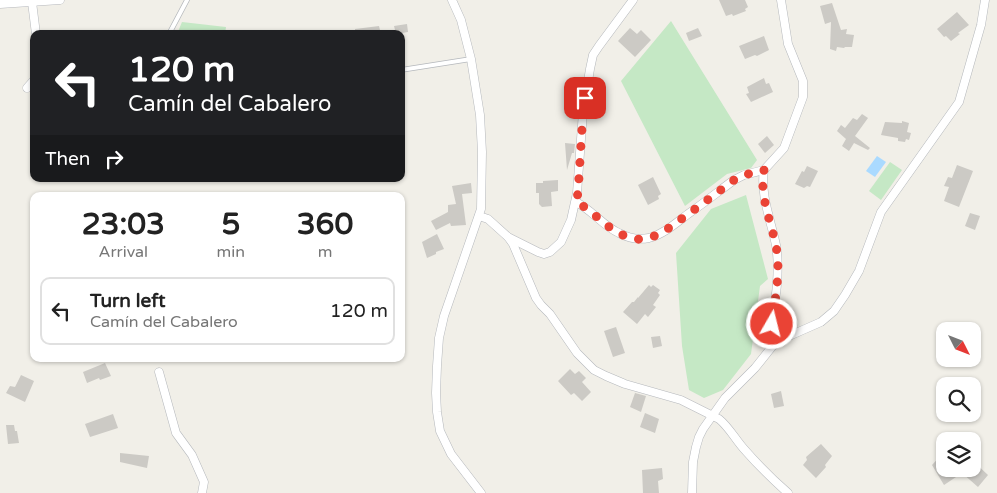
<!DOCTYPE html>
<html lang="en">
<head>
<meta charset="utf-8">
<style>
  :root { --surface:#fff; --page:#f2f2f2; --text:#222; --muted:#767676; --line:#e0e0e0 }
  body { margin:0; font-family:"Varela Round",sans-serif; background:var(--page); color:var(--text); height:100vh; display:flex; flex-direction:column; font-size:19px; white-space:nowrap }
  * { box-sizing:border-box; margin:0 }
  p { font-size:16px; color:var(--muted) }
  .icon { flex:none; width:28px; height:28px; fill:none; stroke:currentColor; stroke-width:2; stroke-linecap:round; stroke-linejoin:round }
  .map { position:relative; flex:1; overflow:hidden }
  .side { position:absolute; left:30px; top:192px; width:375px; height:170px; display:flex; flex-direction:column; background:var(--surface); border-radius:10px; box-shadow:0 1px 4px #0004 }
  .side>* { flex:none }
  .guide { position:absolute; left:30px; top:30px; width:375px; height:152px; border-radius:10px; box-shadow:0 1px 4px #0004; background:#202124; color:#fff; overflow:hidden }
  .needle { width:32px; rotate:132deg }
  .buttons { position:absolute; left:936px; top:322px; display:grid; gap:10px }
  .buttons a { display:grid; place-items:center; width:45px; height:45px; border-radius:10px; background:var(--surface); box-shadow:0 1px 4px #0004; font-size:25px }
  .pin { position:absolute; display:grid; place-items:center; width:42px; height:42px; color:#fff; margin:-21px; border-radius:10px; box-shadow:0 2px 8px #0006 }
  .me { position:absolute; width:55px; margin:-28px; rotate:8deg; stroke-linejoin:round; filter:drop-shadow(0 0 4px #0008) }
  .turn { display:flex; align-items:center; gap:18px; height:105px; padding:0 15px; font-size:22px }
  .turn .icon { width:65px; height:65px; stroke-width:2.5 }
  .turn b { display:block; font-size:35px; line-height:42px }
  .then { display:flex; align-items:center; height:48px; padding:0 15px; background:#0003; gap:10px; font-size:19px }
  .eta { display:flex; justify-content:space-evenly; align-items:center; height:85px; text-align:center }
  .eta b { font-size:30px; font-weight:700; line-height:35px }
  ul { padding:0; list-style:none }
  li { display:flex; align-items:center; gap:15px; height:68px; margin:0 10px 8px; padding:0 5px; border:2px solid var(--line); border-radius:10px }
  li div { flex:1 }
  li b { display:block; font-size:19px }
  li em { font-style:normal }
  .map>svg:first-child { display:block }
  .green { fill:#c5e8c5 }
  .water { fill:#aadaff }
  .building { fill:#cccac5 }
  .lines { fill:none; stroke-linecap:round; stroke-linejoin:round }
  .service-casing { stroke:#b5b8bc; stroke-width:5.5 }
  .minor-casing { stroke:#b5b8bc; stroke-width:9 }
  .service { stroke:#fff; stroke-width:4 }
  .minor { stroke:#fff; stroke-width:8 }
  .route { stroke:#ea4335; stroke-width:9; stroke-dasharray:0 16.2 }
</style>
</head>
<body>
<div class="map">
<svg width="997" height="493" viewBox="0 0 997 493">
  <rect width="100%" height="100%" fill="#f1efe8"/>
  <g class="green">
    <polygon points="671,21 757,160 751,168 727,174 685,206 621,81"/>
    <polygon points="182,22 226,27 225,34 177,34"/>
    <polygon points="890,162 902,170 881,200 869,191"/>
    <polygon points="746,195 768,279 760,286 751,354 723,390 704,398 689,390 682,346 676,253 711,209"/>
  </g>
  <polygon class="water" points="877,156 886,162 875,177 866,171"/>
  <g class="building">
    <polygon points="719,0 745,0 748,7 745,9 746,11 733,16 732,14 726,16"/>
    <polygon points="832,3 841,30 847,29 846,34 854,35 852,47 845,47 844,48 837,47 836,51 830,49 831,22 825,24 820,6"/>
    <polygon points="957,12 969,25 958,33 960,34 951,41 946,36 944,37 937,29"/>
    <polygon points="407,24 408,32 396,34 394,26"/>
    <polygon points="379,26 381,34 355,34 355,29"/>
    <polygon points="630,28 637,34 641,30 651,40 635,57 618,41"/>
    <polygon points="698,28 702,36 689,41 686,33"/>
    <polygon points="764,36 769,50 757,56 755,55 745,59 739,46"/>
    <polygon points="764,78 766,84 769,83 773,92 751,102 746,94 749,93 747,87"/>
    <polygon points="862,114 868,118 855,136 870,148 868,150 854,143 849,151 842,146 846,139 837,131 841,125 845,128 853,118 857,120"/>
    <polygon points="902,121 909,123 907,132 911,133 909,140 906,139 905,142 898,141 898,138 881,135 885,122 902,123"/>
    <polygon points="767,136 774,145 765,153 758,144"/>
    <polygon points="565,143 575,144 574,153 572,153 567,170"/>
    <polygon points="957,165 973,171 959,207 944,201 949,187 944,186 948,177 952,178"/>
    <polygon points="807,166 818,171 810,187 807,186 804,188 795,184 802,171 804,172"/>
    <polygon points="653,177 661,194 658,196 659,199 648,205 638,185"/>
    <polygon points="558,180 558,191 551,192 552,206 542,207 539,204 539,193 536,193 536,183 543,183 543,181"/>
    <polygon points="471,183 472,193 462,194 466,225 451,226 450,223 436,230 431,221 448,212 448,205 456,204 452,186"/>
    <polygon points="970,213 980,216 975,230 965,226"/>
    <polygon points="437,234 444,249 436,252 436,254 427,258 422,242"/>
    <polygon points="649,285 651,287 653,285 660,290 658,293 660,295 653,305 656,307 648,317 645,314 637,324 623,312 632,302 634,302 638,297 638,298"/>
    <polygon points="616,327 625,353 613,357 604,331"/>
    <polygon points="660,336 662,346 653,348 651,337"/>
    <polygon points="105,363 111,376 100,380 99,378 87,383 83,372"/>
    <polygon points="570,369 575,374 579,371 586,378 582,382 591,392 582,401 574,393 571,395 558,381"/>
    <polygon points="21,375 34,381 25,402 6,393 10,386 15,387"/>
    <polygon points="781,391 784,406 774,408 771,394"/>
    <polygon points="635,393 646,396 641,412 630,407"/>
    <polygon points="645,413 659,419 655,433 640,427"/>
    <polygon points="113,414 118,428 90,437 85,424"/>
    <polygon points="6,425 14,425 15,431 17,431 19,443 8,444"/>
    <polygon points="821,444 832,456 825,465 826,467 816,478 803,465 807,460 806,457"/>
    <polygon points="945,451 945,469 972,469 972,460 988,475 978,487 962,473 944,485 932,465"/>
    <polygon points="120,453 149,456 147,468 120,462"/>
    <polygon points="662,468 663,479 658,481 659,493 643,493 642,470"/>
  </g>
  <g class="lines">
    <defs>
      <g id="service">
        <polyline points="169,34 187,0"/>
        <polyline points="401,70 471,59"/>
      </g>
      <g id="minor">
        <polyline points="452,0 461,20 471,59 480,115 482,152 481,209 444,316 439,338 437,366 436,393 437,412 440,431 451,454 481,493"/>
        <polyline points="32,2 36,34"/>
        <polyline points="0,4 60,0"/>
        <polyline points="27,88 34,80"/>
        <path d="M764,170C760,194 771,221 776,245C778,257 778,270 777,283C777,298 766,332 775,343"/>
        <path d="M576,202C592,210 603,226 619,233C628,238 639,240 649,238C664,234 676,223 688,214C704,203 719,191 734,180L744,175L764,170L784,148L803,97V81L788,44L781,0"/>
        <polyline points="479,216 488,219 508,237 538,252 544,254 550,252 561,242 571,220 577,193 583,112 590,69 593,55 599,46 633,0"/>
        <path d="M508,237L513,244L536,298L541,305L550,314L577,353L594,370L606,376L625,384L681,400L719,419C729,427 735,439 744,449C758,465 772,479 788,493"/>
        <polyline points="159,372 176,433 192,455 204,482 202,493"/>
        <polyline points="692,493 693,462 696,447 699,437 703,429 725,398 755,368 775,343 780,340 821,322 834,311 845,295 859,271 881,212 959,102 981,25 985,0"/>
      </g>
    </defs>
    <use href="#service" class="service-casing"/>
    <use href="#minor" class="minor-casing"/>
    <use href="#service" class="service"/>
    <use href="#minor" class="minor"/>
  </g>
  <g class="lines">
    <path class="route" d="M585,98L583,112L578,193L576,202C592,210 603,225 619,233C628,238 639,241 649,238C664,233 676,223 688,214C704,203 719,191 734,180L744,175L764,170C759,195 771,221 776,246C781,272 775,298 772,324"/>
  </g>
</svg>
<div class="buttons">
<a><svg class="needle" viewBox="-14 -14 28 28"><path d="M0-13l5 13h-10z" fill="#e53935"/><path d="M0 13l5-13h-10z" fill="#767676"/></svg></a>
<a><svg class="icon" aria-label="search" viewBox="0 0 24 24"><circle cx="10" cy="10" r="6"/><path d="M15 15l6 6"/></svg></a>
<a><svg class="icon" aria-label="layers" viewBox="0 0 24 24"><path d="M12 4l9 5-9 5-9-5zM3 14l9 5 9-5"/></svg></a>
</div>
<div class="pin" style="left:585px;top:98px;background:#d93025"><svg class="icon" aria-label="arrive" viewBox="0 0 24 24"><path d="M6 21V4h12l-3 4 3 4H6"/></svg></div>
<svg class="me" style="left:772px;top:324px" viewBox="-20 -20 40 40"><circle r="17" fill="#ea4335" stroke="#fff" stroke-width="3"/><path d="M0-11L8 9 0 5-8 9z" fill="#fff"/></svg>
<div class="guide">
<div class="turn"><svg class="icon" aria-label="left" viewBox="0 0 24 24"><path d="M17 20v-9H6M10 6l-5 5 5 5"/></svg><div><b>120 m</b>Camín del Cabalero</div></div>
<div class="then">Then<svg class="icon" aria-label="right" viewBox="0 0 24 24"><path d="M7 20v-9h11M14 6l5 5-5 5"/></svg></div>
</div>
<section class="side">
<div class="eta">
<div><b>23:03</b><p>Arrival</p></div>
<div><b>5</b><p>min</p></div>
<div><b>360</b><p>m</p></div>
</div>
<ul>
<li><svg class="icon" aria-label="left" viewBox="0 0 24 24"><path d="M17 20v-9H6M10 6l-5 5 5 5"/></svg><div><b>Turn left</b><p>Camín del Cabalero</p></div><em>120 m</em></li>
</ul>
</section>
</div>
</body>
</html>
